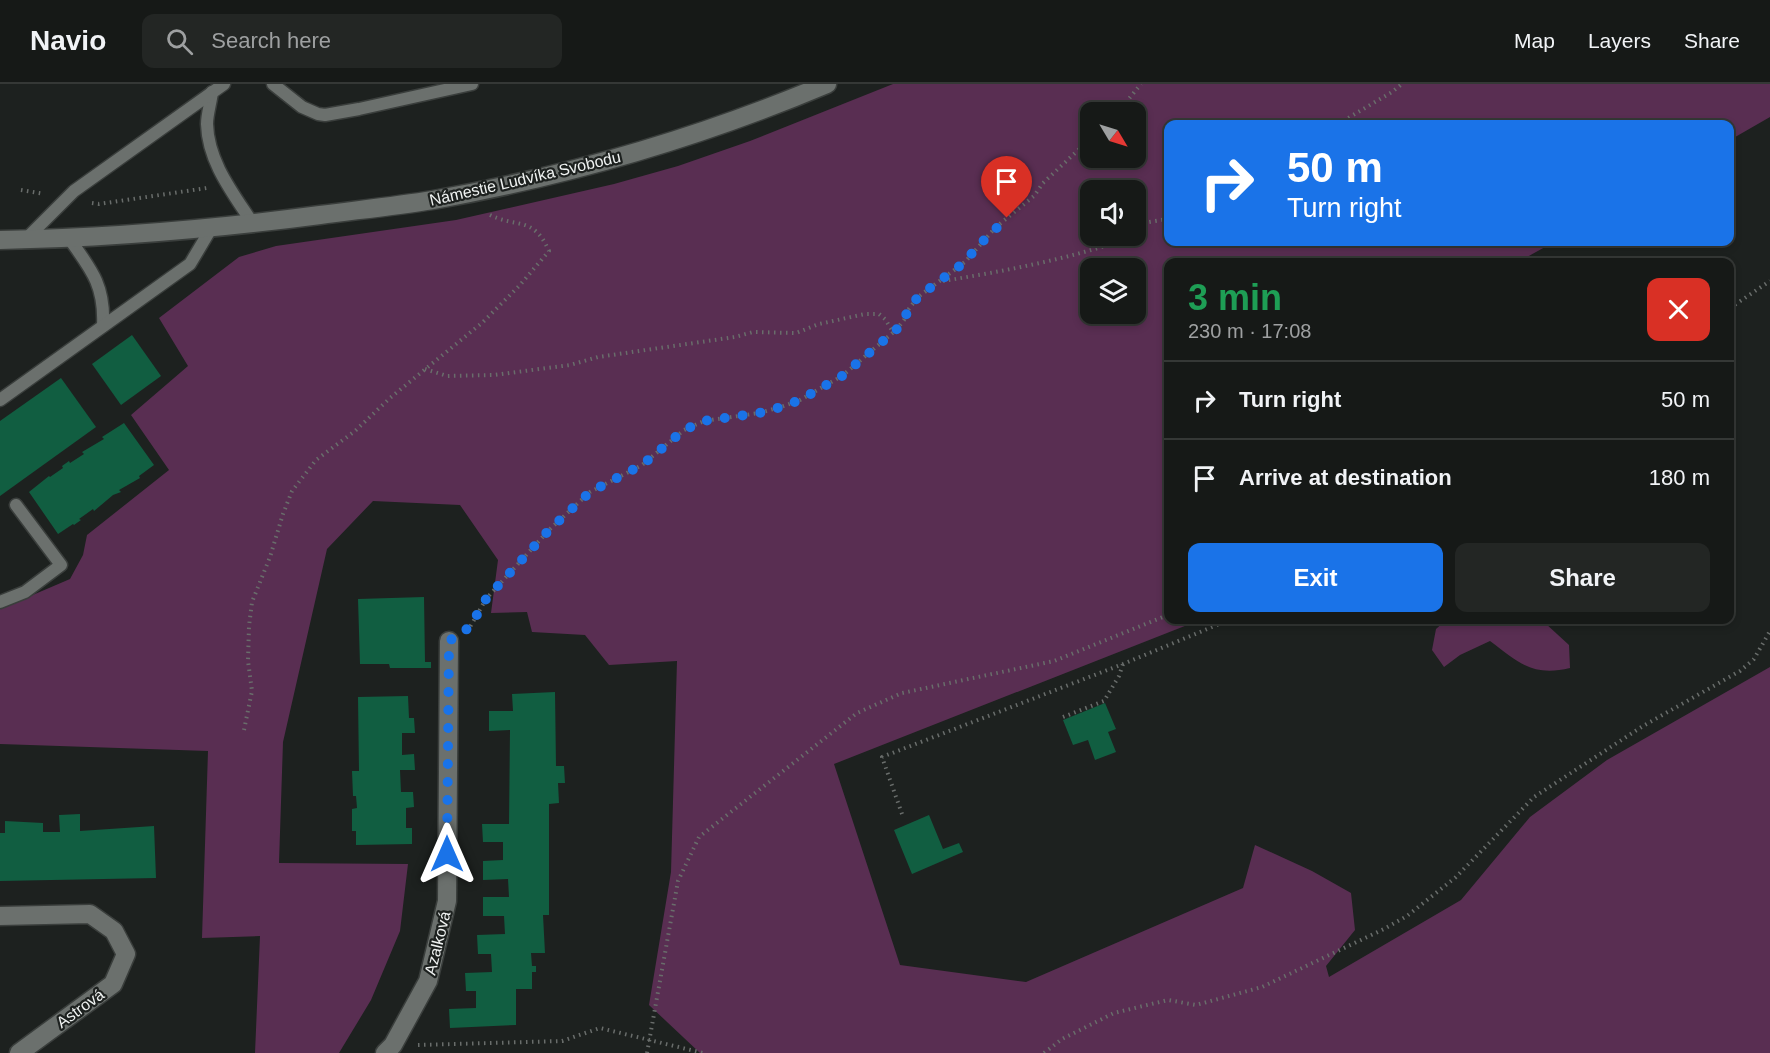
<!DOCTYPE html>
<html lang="en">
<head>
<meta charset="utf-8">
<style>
  :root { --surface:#161917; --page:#232624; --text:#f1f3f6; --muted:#9ea0a1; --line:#353836; --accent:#1a73e8 }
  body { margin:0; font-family:Arial,sans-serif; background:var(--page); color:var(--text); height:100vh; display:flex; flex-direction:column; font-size:22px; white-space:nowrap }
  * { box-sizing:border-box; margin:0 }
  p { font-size:20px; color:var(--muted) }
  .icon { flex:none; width:33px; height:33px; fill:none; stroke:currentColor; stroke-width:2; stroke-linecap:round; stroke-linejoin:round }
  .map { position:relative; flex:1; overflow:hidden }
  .sheet { position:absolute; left:1164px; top:174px; width:570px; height:366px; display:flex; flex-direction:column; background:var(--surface); border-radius:12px; box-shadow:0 3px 9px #0003,0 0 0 2px var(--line) }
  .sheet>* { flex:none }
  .top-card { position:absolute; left:1164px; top:36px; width:570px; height:126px; border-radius:12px; box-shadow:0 3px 9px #0003,0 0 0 2px var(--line); background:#1a73e8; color:#fff; overflow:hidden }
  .needle { width:39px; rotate:128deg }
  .controls { position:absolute; left:1080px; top:18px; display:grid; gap:12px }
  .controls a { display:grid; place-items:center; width:66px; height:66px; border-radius:12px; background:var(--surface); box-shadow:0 3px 9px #0003,0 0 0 2px var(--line); font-size:30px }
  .pin { position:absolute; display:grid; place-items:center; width:51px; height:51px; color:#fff; margin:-62px -26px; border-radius:50% 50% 50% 0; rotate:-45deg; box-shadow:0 0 6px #0007 }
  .pin .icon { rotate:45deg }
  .me { position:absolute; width:66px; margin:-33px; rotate:0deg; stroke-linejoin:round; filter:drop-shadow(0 0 4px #0008) }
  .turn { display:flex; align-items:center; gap:21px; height:126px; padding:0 24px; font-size:27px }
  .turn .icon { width:78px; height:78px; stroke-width:2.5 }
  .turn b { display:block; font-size:42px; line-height:51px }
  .round { display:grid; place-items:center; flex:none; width:63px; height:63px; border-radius:12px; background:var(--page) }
  .overview { display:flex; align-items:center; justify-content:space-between; height:102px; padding:0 24px }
  h1 { font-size:36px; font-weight:800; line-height:45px; color:#1e9e55 }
  .primary-button { display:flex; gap:12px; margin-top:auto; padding:12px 24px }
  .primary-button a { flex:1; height:69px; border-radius:12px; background:var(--accent); color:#fff; font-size:24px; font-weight:800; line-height:69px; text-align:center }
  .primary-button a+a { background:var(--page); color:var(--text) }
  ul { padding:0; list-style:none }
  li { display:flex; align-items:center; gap:18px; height:78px; padding:0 24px; border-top:2px solid var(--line) }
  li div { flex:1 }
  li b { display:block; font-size:22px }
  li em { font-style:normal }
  header { display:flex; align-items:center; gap:36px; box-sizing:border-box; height:84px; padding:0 30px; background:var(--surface); border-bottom:2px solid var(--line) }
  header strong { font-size:28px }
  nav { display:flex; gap:33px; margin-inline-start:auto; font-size:21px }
  .search { width:420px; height:54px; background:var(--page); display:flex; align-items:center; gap:15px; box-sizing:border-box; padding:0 21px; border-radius:12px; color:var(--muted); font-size:22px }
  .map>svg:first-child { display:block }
  .green { fill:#592e52; fill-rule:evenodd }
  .building { fill:#115e41 }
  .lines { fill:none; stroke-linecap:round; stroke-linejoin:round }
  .lane-casing { stroke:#3a3e3c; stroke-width:15 }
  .street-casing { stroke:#3a3e3c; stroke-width:21 }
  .path { stroke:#696d6b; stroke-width:4; stroke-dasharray:1.5 4.5; stroke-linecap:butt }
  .lane { stroke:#6b706d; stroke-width:12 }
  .street { stroke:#6b706d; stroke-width:18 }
  .route { stroke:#1a73e8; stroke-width:10; stroke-dasharray:0 18 }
  .labels { text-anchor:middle; stroke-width:4.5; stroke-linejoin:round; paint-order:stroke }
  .street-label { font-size:16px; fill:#eff2f1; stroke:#1d211f }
</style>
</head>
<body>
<header>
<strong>Navio</strong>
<div class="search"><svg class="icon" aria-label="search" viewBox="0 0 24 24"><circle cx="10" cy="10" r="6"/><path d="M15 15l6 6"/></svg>Search here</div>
<nav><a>Map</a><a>Layers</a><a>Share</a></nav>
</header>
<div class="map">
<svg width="1770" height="969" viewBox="0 0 1770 969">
  <rect width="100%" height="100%" fill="#1d211f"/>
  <g class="green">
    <path d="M893,0H1770V33L1730,56V40H1168V158H1554L1518,178H1168V536H1200L834,680L900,881L1026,898L1243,804L1255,761L1312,787L1351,809L1355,846L1326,882L1329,893L1461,816L1530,733L1607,676L1770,583V969H700L649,921L671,788L677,577L609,581L585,551L532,548L527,528L491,529L498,476L460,421L373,417L327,465L283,658L279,779L408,780L400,847L371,916L339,969H255L260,852L202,854L208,667L0,660V525L70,495L83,471L87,451L169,386L131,331L188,282L159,234L239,173L276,162L456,136L614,100L678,82L750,57ZM1090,28H1136V74H1090ZM1090,106H1136V152H1090ZM1090,184H1136V230H1090Z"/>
    <path d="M1446,536H1544L1545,539L1569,561L1570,584C1532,593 1518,578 1490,557L1460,571L1444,583L1432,566L1436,545Z"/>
  </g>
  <g class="building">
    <polygon points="132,251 161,292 121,321 92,280"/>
    <polygon points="61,294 96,343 0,412 0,337"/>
    <polygon points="124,339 154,381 139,392 140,394 119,406 121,408 113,411 94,427 93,425 79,435 81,436 74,441 73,440 58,450 29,408 49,392 50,393 63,384 62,382 69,377 70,379 84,370 82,368 104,355 102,353"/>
    <polygon points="424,513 425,578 431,578 431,584 390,584 389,580 360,580 358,515"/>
    <polygon points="555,608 556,682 564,682 565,699 558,699 559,719 549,720 549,831 543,831 545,869 531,869 532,882 536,882 536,888 532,888 532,905 516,905 516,941 450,944 449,925 476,924 476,907 466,907 465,889 492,888 491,870 478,870 477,851 505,850 504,832 483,832 483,813 509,813 508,795 483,796 483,777 503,776 503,758 483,758 482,740 509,740 510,646 489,647 489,627 513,627 512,610"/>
    <polygon points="408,612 409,634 414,634 415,649 402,649 402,671 414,670 415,686 400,686 401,708 413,708 414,723 406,724 406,744 412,744 412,760 356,761 356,747 352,747 352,725 357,724 356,712 353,712 352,687 359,687 358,613"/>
    <polygon points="1105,619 1116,645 1108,648 1116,668 1095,676 1088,656 1073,661 1063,636"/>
    <polygon points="80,730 80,747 154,742 156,794 0,797 0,749 5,749 5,737 43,739 43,748 60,748 59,731"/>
    <polygon points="929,731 943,765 959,759 963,768 912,790 894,746"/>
  </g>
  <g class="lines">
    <defs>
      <g id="lane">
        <polyline points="273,0 302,23 318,30 325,31 359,25 472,0"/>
        <path d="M212,8C211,18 207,30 207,40C208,78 233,109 253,140"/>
        <path d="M68,153C91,185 105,201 103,242"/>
        <polyline points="25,156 74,107 224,0"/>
        <polyline points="0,316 190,180 212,143"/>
        <polyline points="0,518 25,508 61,481 16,421"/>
      </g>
      <g id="street">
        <path d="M0,156C107,154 214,145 320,131C358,126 396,122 433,116C568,92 701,53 827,0"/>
        <polyline points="0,832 90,830 114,847 126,870 113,900 19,969"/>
        <polyline points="385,969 393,961 428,897 447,817 449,557"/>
      </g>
    </defs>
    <use href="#lane" class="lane-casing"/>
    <use href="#street" class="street-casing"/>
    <g class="path">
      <polyline points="1118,28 1141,0"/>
      <polyline points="1338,40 1392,8 1402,0"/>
      <polyline points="21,106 44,110"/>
      <polyline points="92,119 99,120 207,104"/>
      <polyline points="1136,150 1149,138 1168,135"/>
      <path d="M943,197C1005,187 1075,174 1134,152"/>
      <polyline points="1730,224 1770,197"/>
      <polyline points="425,285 447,292 494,291 570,281 598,273 735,253 753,248 796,249 819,240 865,230 879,230 885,235 893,248"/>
      <polyline points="466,546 470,543 486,515 549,446 590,408 642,381 684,346 704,337 759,329 781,323 800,316 842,292 896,246 904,236 908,226 918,213 965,178 996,143 1034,112 1043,99 1090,55"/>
      <polyline points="1063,633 1104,617 1119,592 1123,580"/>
      <path d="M244,646L252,607L248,577L249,542L252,518L270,473L283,430L292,407L316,376L355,347L390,314L483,238L520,201L549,167C533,131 517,145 488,130"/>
      <polyline points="902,730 882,673 1123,580 1229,536"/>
      <polyline points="418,961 562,957 600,944 703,969"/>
      <polyline points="647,969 678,797 699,753 857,629 902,609 1054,577 1168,531"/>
      <polyline points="1044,969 1062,955 1114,929 1168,916 1196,921 1262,903 1384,845 1407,832 1456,793 1534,713 1643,642 1740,587 1754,575 1770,547"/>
    </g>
    <use href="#lane" class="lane"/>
    <use href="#street" class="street"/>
  </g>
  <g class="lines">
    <polyline class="route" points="447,770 449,557 470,543 486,515 549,446 590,408 642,381 684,346 704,337 759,329 781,323 800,316 842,292 896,246 904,236 908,226 918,213 965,178 977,163 1007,134"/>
  </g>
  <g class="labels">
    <g class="street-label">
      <text transform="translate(525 94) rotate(-13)" y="6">Námestie Ludvíka Svobodu</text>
      <text transform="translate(437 859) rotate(-76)" y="6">Azalková</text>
      <text transform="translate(80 924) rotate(-36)" y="6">Astrová</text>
    </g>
  </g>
</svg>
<div class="controls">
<a><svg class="needle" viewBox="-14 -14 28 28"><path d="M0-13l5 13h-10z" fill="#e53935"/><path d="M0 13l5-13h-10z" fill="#9ea0a1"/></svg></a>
<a><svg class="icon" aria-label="sound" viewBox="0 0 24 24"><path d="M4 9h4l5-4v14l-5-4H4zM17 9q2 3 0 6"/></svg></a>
<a><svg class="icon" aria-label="layers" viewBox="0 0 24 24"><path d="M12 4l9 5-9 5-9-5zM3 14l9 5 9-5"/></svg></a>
</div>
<div class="pin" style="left:1007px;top:134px;background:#d93025"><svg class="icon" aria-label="arrive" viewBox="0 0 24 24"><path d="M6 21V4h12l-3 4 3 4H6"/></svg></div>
<svg class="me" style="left:447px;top:770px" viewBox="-20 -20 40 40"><path d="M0-17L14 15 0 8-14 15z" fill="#1a73e8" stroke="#fff" stroke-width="4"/></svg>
<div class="top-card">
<div class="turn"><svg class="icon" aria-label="right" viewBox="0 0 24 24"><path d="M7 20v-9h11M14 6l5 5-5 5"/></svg><div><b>50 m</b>Turn right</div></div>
</div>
<section class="sheet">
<div class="overview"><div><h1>3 min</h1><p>230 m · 17:08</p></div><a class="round" style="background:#d93025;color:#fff"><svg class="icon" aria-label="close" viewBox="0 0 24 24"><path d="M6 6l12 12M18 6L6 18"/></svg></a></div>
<ul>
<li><svg class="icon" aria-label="right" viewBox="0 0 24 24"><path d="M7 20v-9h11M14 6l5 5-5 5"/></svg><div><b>Turn right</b></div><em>50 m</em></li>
<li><svg class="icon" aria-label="arrive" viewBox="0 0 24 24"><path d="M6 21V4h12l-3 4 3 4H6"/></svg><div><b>Arrive at destination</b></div><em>180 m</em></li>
</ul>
<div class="primary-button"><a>Exit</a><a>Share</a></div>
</section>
</div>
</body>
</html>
